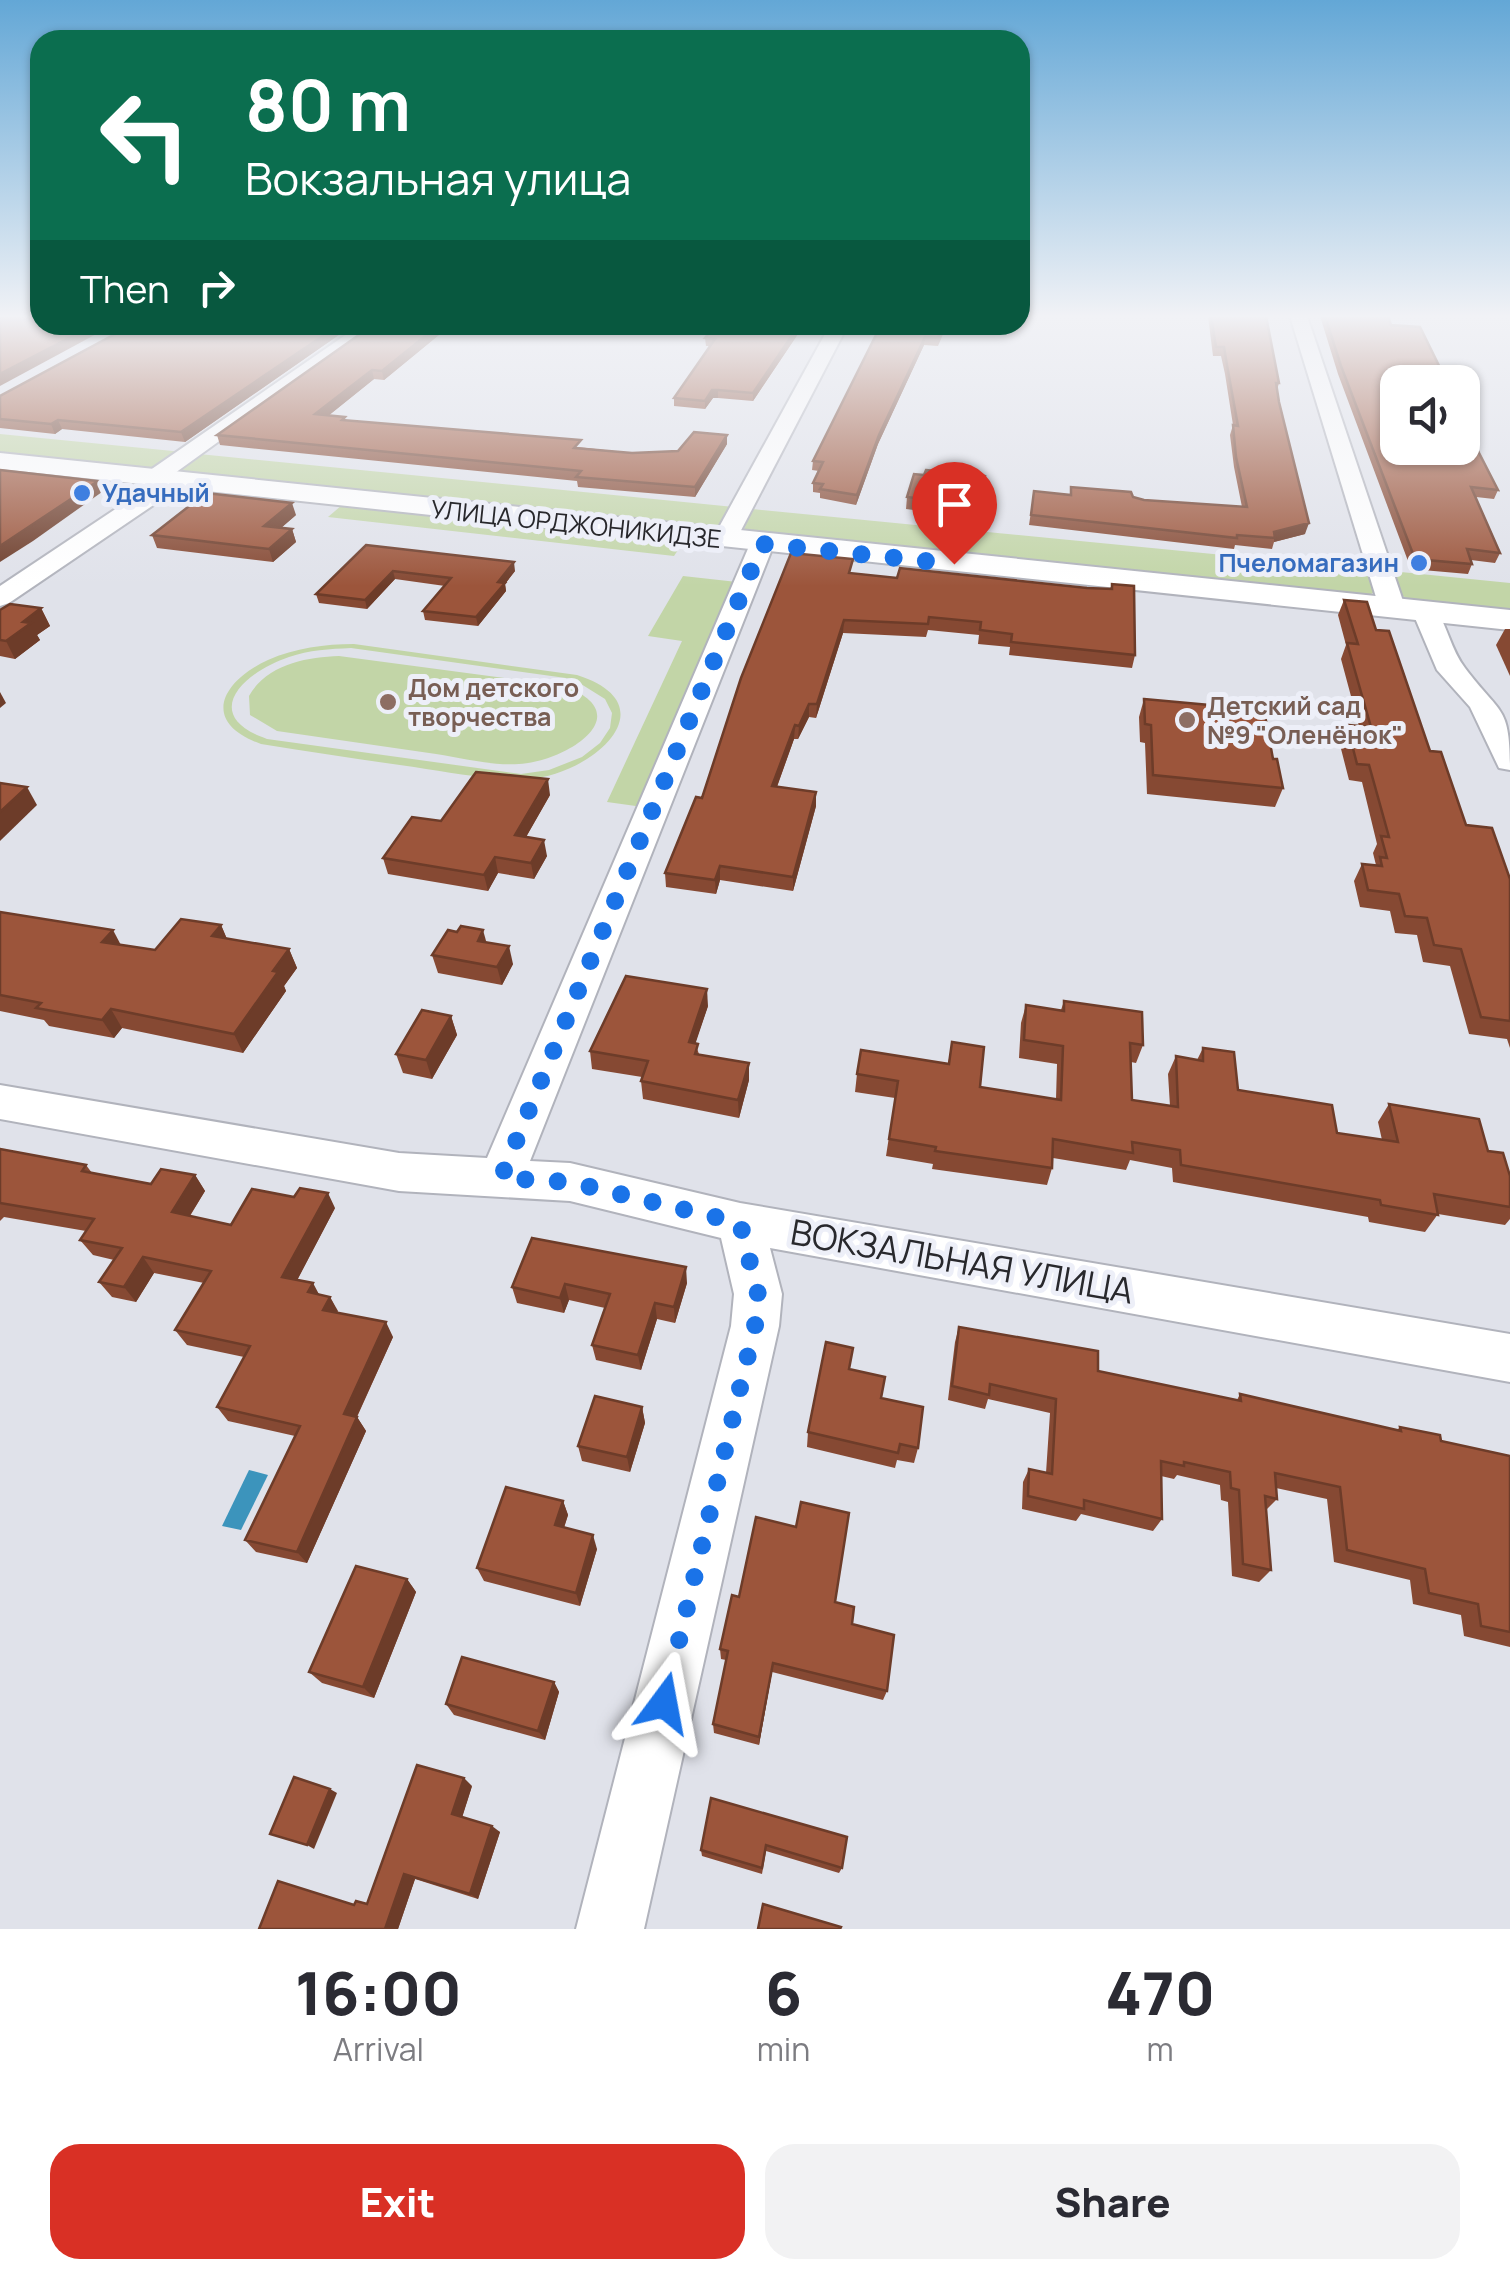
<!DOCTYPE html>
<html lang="en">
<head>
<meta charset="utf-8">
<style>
  :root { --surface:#fff; --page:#f2f2f3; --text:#2b2b33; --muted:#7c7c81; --accent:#d93025 }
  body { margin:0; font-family:Manrope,sans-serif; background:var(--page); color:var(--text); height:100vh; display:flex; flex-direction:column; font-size:38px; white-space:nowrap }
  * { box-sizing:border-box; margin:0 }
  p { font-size:32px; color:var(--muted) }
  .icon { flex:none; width:55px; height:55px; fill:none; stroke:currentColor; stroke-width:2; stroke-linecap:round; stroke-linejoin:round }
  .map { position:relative; height:1929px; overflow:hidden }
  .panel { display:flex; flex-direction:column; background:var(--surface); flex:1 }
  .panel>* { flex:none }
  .hud { position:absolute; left:30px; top:30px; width:1000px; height:305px; border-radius:30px; box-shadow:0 2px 8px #0004; background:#0b6e4f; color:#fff; overflow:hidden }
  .tools { position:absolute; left:1380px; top:365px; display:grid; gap:20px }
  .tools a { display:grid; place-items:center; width:100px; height:100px; border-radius:20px; background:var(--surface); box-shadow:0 2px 8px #0004; font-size:50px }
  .pin { position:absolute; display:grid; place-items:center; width:85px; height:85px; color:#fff; margin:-102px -42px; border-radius:50% 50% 50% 0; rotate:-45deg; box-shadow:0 0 10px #0007 }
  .pin .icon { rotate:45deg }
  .me { position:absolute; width:110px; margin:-55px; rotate:13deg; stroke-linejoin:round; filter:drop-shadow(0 0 8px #0008) }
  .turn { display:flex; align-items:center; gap:35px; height:210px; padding:0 50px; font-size:45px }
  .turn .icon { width:130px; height:130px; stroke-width:2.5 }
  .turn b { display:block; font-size:70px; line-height:85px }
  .then { display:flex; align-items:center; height:95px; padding:0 50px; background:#0003; gap:20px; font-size:38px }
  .eta { display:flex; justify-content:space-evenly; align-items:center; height:170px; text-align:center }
  .eta b { font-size:60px; font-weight:800; line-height:70px }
  .button { display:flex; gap:20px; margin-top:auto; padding:20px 50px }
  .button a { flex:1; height:115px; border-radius:30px; background:var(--accent); color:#fff; font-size:40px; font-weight:800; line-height:115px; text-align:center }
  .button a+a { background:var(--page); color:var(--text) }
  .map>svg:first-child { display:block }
  .green { fill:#c2d5a7; fill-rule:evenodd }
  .water { fill:#3c94bc }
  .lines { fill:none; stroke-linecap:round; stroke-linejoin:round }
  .minor-casing { stroke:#b1b3bc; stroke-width:4 }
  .major-casing { stroke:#b1b3bc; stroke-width:4 }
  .minor { fill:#fff; fill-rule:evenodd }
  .major { fill:#fff; fill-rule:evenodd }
  .wall { fill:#864933 }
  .shaded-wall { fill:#6d3c29 }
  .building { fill:#9c553b; stroke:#6d3c29; stroke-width:2.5 }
  .route { stroke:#1a73e8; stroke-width:18; stroke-dasharray:0 32.4 }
  .shop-dot { fill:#3f7fe0; stroke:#edeff8; stroke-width:4 }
  .education-dot { fill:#8d6e63; stroke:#edeff8; stroke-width:4 }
  .labels { text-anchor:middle; stroke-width:10; stroke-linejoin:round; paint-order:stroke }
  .far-shop-label { font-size:25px; font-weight:bold; fill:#366cbe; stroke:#edeff8; text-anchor:start }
  .far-street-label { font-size:25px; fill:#28282c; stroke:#edeff8 }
  .far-education-label { font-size:25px; font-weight:bold; fill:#785e54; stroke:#edeff8; text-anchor:start }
  .near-street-label { font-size:35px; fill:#28282c; stroke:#edeff8 }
</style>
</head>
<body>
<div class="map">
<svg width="1510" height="1929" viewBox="0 0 1510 1929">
  <rect width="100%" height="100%" fill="#e0e2ea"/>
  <g class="green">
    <polygon points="0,434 183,452 156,468 136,471 0,456"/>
    <polygon points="199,454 734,507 717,530 178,472"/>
    <polygon points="342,505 682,544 674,556 328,517"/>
    <polygon points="752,509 1366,569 1375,592 1369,595 743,532"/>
    <polygon points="1391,571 1510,583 1510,613 1420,604 1398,594"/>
    <polygon points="683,576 737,582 643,807 607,802 682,641 648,636"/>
    <path d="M354,644L577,675C673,706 589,776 528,779C489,780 452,773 414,767C363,760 312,752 261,744C201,723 220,682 268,660C295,648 325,644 354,644ZM351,648L573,679L605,699L612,713L610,728L600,743L582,757L549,770L521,774L267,739C198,715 244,672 289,657C309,650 330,649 351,648Z"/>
    <path d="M339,656L564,686C642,715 564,762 519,764C492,766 463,758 436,754C383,746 330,739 277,731L250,715L249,696C266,665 306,657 339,656Z"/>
  </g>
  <polygon class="water" points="249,1470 268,1475 241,1530 222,1526"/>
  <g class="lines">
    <defs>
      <g id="minor">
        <polygon points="1290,316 1307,316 1405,607 1401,613 1392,615 1379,607"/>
        <polygon points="360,325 380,325 175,473 183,475 186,480 183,485 9,603 0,606 0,586 153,484 143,478 146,473"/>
        <polygon points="830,325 848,325 736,540 732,545 716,545 712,540"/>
        <polygon points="762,537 774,544 530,1161 570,1163 740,1203 1510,1334 1510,1382 770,1248 782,1294 779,1326 644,1929 576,1929 731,1326 734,1294 721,1238 570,1201 399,1191 0,1119 0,1085 399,1153 487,1158 750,544"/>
        <path d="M1425,603L1434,605C1447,625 1451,650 1465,668C1501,716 1510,704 1510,770L1499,768L1470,707L1437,670L1412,611Z"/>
      </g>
      <polygon id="major" points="0,453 1510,610 1510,630 0,469"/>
    </defs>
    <use href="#minor" class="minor-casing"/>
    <use href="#major" class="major-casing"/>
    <use href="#minor" class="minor"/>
    <use href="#major" class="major"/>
  </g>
  <g class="wall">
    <polygon points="1208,316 1266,316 1279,383 1277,390 1305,534 1274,542 1272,549 1235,545 1234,549 1029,525 1034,491 1070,495 1071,487 1144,500 1242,507 1234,467 1230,435 1233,425 1225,374 1221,356 1213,356"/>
    <polygon points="1320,316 1388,316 1398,382 1498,490 1494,499 1476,497 1500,553 1495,563 1471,560 1472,564 1468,574 1411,569 1338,374"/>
    <polygon points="353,325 185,442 62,429 55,434 0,428 0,396"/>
    <polygon points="373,325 451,325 384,380 374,379 328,416 346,421 632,453 678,451 727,435 727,444 695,497 578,487 577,481 220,445 217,435"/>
    <polygon points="716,325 804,325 753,401 718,398 713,398 705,409 674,406 674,398 710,346 706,346 705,338"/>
    <polygon points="881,325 947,325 938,346 924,345 878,444 856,505 820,498 820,493 813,492 813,483 819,471 812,470 813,461"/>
    <polygon points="924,475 983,488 977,518 906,509 907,497"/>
    <polygon points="296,515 281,528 292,529 296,542 273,562 157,548 152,535"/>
    <polygon points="366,545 515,571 505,584 506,591 478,626 425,620 423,611 445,586 395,579 367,609 319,603 316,594"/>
    <polygon points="852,574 897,578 1087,588 1110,589 1112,584 1135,655 1132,668 1009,655 1010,647 978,644 979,635 928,630 926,637 843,633 816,718 809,717 798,739 794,739 777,787 816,792 816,806 793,891 720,880 716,894 666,887 665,873 702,798"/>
    <polygon points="1344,600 1376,630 1430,751 1466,825 1510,879 1510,1048 1507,1039 1469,1034 1450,966 1423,962 1417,935 1395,933 1390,911 1360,907 1354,881 1362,864 1376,865 1373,853 1377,844 1362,782 1349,780 1339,741 1347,725 1359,726 1341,659 1346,645 1338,615"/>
    <polygon points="41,608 50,626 37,635 40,640 15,659 0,656 0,610"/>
    <polygon points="1505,629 1510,629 1510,676 1496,645"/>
    <polygon points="1144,699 1273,759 1283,788 1275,807 1147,794 1145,743 1140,742 1139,717"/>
    <polygon points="550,795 526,837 547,856 534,879 498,873 488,891 388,874 383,858 441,821"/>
    <polygon points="0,912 121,945 155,950 221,925 227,939 289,949 297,968 284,986 286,991 243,1053 122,1028 114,1038 49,1026 44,1020 0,1011"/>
    <polygon points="486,942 513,964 502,985 438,973 432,955"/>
    <polygon points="1064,1001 1143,1045 1136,1063 1131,1062 1132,1100 1170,1106 1168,1074 1176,1056 1197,1060 1203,1048 1238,1090 1337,1133 1382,1140 1378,1122 1389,1104 1488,1151 1510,1176 1510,1219 1505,1225 1438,1214 1425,1232 1369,1222 1368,1217 1173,1182 1172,1168 1130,1160 1126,1170 1053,1158 1052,1168 1047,1185 932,1169 933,1164 886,1156 895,1098 855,1092 857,1074 948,1064 952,1042 980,1087 1056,1099 1057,1064 1019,1058 1021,1023 1026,1005 1061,1010"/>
    <polygon points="708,1006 695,1043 699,1054 749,1080 739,1118 643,1099 641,1081 642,1077 592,1069 590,1051"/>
    <polygon points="451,1016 457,1035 432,1079 403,1073 396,1054"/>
    <polygon points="0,1149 86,1165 92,1173 151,1184 195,1175 205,1191 190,1216 231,1225 335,1208 297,1280 319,1294 330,1297 338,1313 393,1337 357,1417 366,1431 307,1563 256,1552 245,1540 295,1436 228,1421 217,1407 244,1357 187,1345 175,1330 204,1283 154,1273 136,1302 112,1297 99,1282 114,1260 93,1255 80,1240 86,1231 4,1217 0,1221"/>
    <polygon points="532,1238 687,1283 675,1323 657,1319 641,1370 596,1360 592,1345 605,1308 569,1300 564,1313 517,1303 512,1287"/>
    <polygon points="959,1327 1098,1371 1237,1400 1240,1394 1397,1430 1400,1427 1441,1441 1510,1456 1510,1647 1464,1636 1461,1615 1413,1604 1410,1580 1334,1562 1327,1499 1276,1488 1277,1499 1266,1510 1271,1570 1259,1582 1232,1576 1228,1502 1221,1500 1220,1485 1177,1475 1174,1479 1161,1476 1162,1519 1153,1531 1081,1514 1076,1521 1022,1509 1023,1482 1029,1469 1046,1473 1050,1413 988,1399 985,1409 948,1400 955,1342"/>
    <polygon points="850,1369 881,1398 918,1448 914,1463 897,1460 895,1468 807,1447 808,1432"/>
    <polygon points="642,1407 645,1423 630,1472 582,1461 578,1446"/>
    <polygon points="563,1501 568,1515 564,1528 597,1549 580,1606 484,1581 477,1568"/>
    <polygon points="407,1579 416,1592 374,1698 322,1683 309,1672"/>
    <polygon points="835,1602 852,1624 887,1691 883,1700 772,1672 759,1745 714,1733 713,1724 726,1660 721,1659 720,1649"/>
    <polygon points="554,1682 559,1692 545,1740 454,1715 446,1704"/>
    <polygon points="472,1786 462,1817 500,1832 478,1899 415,1879 398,1929 354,1905 367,1904"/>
    <polygon points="711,1798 842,1868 839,1873 766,1851 762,1874 702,1856 701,1850"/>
  </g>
  <g class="shaded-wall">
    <polygon points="94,325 113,325 0,386 0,374"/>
    <polygon points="339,325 353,325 185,442 181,432"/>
    <polygon points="439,325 451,325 384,380 382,371"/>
    <polygon points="799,325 804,325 753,401 753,393"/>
    <polygon points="925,337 924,345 878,444 856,505 857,495 879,435"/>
    <polygon points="372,370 374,379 318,424 315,414"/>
    <polygon points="712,390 718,390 718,398 713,398 705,409 705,401"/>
    <polygon points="58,420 62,429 55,434 51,424"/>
    <polygon points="727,435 727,444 695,497 695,487"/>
    <polygon points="98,481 102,492 33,541 0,562 0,546"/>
    <polygon points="292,503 296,515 268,539 264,526"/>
    <polygon points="1309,523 1305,534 1274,542 1274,532"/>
    <polygon points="292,529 296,542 273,562 269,549"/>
    <polygon points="514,562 515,571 505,584 506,591 478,626 476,617 498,582"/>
    <polygon points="393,571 395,579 367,609 365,600"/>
    <polygon points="41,608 50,626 37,635 40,640 15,659 6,641 23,622"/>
    <polygon points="844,620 843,633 816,718 817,704"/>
    <polygon points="0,692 6,703 0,708"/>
    <polygon points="809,704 809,717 798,739 799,726"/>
    <polygon points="795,725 794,739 772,800 772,786"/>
    <polygon points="548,779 550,795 518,851 515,835"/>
    <polygon points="27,787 37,805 0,841 0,812"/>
    <polygon points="816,792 816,806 793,891 793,877"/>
    <polygon points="544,840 547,856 534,879 531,863"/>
    <polygon points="495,857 498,873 488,891 484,875"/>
    <polygon points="720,866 720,880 716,894 715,880"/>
    <polygon points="221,925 229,944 212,936"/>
    <polygon points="113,930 123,949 102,942"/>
    <polygon points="483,930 488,948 478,941"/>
    <polygon points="509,946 513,964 502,985 497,967"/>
    <polygon points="289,949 297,968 284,986 286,991 243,1053 234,1034 273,971"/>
    <polygon points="707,989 708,1006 690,1060 689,1042"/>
    <polygon points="111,1009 122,1028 114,1038 102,1020"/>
    <polygon points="451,1016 457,1035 432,1079 426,1060"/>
    <polygon points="749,1063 749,1080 739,1118 738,1100"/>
    <polygon points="195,1175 205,1191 182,1228 172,1212"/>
    <polygon points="328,1193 335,1208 291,1292 282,1277"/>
    <polygon points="143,1257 154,1273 136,1302 124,1287"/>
    <polygon points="686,1267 687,1283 675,1323 674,1307"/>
    <polygon points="313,1283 321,1298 308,1292"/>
    <polygon points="565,1284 569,1300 564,1313 560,1298"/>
    <polygon points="330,1297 338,1311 332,1325 323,1310"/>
    <polygon points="655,1303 657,1319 641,1370 638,1355"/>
    <polygon points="386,1322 393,1337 352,1427 344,1414"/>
    <polygon points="642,1407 645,1423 630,1472 627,1457"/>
    <polygon points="357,1417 366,1431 307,1563 297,1552"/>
    <polygon points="563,1501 568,1515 560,1539 555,1525"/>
    <polygon points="593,1535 597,1549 580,1606 576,1593"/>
    <polygon points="407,1579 416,1592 374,1698 363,1687"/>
    <polygon points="773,1663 772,1672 759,1745 759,1737"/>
    <polygon points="554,1682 559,1692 545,1740 538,1731"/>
    <polygon points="464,1778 472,1786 461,1821 452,1814"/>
    <polygon points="330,1789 337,1793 314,1849 307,1845"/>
    <polygon points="492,1826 500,1832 478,1899 470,1894"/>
    <polygon points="404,1874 415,1879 398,1929 385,1929"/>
  </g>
  <g class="building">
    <polygon points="0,316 40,316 40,325 94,325 0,374"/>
    <polygon points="1211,316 1266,316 1279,383 1276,383 1279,402 1309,523 1274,532 1275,538 1237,535 1237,538 1031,515 1034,491 1071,495 1071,487 1131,492 1133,497 1144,500 1247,507 1236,457 1233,425 1238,426 1227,365 1224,347 1216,347"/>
    <polygon points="1325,316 1388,316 1391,325 1420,327 1447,382 1398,382 1398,448 1477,449 1498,490 1471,487 1500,553 1467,549 1472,564 1415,559 1341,366"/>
    <polygon points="132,325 339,325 181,432 58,420 51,424 0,419 0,396"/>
    <polygon points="373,325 439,325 382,371 372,370 315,414 345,417 342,420 581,440 574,448 632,453 678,451 694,432 727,435 695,487 576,477 581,471 217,435"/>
    <polygon points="716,325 799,325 753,393 718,390 712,390 705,401 674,398 715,339 705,338"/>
    <polygon points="881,325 944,325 938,338 925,337 879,435 857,495 820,489 823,484 813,483 823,462 813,461"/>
    <polygon points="0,470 98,481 0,546"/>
    <polygon points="926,470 985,476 979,506 907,497 914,474 924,475"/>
    <polygon points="206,493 292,503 264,526 292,529 269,549 152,535"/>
    <polygon points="366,545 514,562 498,582 505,583 476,617 423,611 451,578 393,571 365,600 316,594"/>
    <polygon points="791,553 853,559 849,573 897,578 900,568 1087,588 1112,589 1112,584 1134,586 1135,655 1011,642 1012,634 980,630 981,622 929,617 928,624 844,620 817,704 809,704 799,726 795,725 772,786 816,792 793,877 720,866 715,880 665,873 696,797 702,798 741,678"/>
    <polygon points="1344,600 1367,602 1376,630 1389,631 1430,751 1441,752 1466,825 1492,828 1510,879 1510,1021 1481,1017 1461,949 1434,945 1427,918 1405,916 1399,894 1368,890 1362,864 1382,866 1380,857 1387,858 1381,836 1389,837 1369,765 1357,764 1347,725 1371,727 1347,643 1358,644"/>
    <polygon points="10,604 41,608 23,622 31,623 6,641 0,640 0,610"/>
    <polygon points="1144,699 1264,710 1273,759 1277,759 1283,788 1153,775 1151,725 1145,724"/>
    <polygon points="476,772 548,779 515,835 544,840 531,863 495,857 484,875 383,858 412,817 441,821"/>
    <polygon points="0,783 27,787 0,812"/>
    <polygon points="0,912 113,930 102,942 155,950 181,919 221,925 212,936 289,949 273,971 278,972 234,1034 111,1009 102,1020 36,1008 41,1003 0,995"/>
    <polygon points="461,926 483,930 478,941 509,946 497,967 432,955 448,930 457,932"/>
    <polygon points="626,976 707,989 689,1042 698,1044 695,1054 749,1063 738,1100 641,1081 648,1061 590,1051"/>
    <polygon points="1064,1001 1142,1012 1143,1045 1130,1043 1132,1100 1178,1107 1176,1056 1203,1061 1203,1048 1234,1052 1238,1090 1332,1105 1337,1133 1398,1142 1389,1104 1479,1119 1488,1151 1503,1153 1510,1176 1510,1207 1434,1194 1438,1215 1381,1205 1380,1200 1181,1165 1180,1150 1132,1142 1133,1153 1053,1139 1052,1168 935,1151 936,1147 889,1139 898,1081 857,1074 861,1050 949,1064 952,1042 984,1047 980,1087 1061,1100 1063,1046 1024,1040 1026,1005 1064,1011"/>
    <polygon points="422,1010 451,1016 426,1060 396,1054"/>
    <polygon points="0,1149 86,1165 82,1171 151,1184 161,1169 195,1175 172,1212 231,1225 252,1189 294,1197 300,1188 328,1193 282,1277 313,1283 308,1292 330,1297 323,1310 386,1322 344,1414 357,1417 297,1552 245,1540 300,1426 217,1407 250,1346 175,1330 211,1271 143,1257 124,1287 99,1282 122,1248 80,1240 94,1219 0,1203"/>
    <polygon points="532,1238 686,1267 674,1307 655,1303 638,1355 592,1345 610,1294 565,1284 560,1298 512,1287"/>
    <polygon points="959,1327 1098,1351 1098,1371 1241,1401 1240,1394 1401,1431 1400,1427 1440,1435 1441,1441 1510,1456 1510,1632 1481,1626 1478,1604 1429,1593 1425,1569 1347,1550 1340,1487 1275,1473 1277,1499 1265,1496 1271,1570 1243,1564 1239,1490 1231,1488 1230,1472 1184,1462 1184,1466 1161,1461 1162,1519 1084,1500 1084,1509 1028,1496 1029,1469 1052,1474 1056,1399 990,1384 989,1395 952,1386"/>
    <polygon points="826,1342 853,1348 849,1369 885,1377 881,1398 923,1407 918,1448 900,1444 898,1453 808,1432"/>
    <polygon points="595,1396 642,1407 627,1457 578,1446"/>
    <polygon points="506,1487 563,1501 555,1525 593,1535 576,1593 477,1568"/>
    <polygon points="801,1502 849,1513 835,1602 854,1607 852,1624 894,1635 887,1691 773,1663 759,1737 713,1724 728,1651 720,1649 732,1595 739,1597 756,1517 796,1527"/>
    <polygon points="356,1566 407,1579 363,1687 309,1672"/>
    <polygon points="462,1657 554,1682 538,1731 446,1704"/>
    <polygon points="417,1765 464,1778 452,1814 492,1826 470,1894 404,1874 385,1929 259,1929 278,1881 354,1905 356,1901 367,1904"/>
    <polygon points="294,1777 330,1789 307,1845 270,1834"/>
    <polygon points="711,1798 847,1837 842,1868 766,1845 762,1868 701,1850"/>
    <polygon points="763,1904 841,1927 840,1929 758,1929"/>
  </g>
  <linearGradient id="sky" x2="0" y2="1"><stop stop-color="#63a7d6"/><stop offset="0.54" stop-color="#f1f2f6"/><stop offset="1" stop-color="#f1f2f6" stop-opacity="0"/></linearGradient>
  <rect width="1510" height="586" fill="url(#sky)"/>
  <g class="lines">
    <polyline class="route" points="664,1703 755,1326 758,1294 740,1223 570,1182 501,1178 762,544 954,564"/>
  </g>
  <g class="shop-dot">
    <circle cx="82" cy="493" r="10"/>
    <circle cx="1419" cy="563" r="10"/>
  </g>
  <g class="education-dot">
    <circle cx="388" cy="702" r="10"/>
    <circle cx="1187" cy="720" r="10"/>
  </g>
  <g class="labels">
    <g class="far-shop-label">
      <text x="102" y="502">Удачный</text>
      <text x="1399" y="572" text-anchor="end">Пчеломагазин</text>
    </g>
    <g class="far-street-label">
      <text transform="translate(576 524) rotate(6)" y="9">УЛИЦА ОРДЖОНИКИДЗЕ</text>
    </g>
    <g class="far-education-label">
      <text x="408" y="697">Дом детского<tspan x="408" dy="29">творчества</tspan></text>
      <text x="1207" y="715">Детский сад<tspan x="1207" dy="29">№9 "Оленёнок"</tspan></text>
    </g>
    <g class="near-street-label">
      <text transform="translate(962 1262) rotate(10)" y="12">ВОКЗАЛЬНАЯ УЛИЦА</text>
    </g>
  </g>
</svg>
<div class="tools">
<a><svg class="icon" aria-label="sound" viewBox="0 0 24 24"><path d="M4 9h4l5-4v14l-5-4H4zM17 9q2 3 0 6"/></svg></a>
</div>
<div class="pin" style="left:954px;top:564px;background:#d93025"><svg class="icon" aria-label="arrive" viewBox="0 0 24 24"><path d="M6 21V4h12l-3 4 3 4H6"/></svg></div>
<svg class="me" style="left:664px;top:1703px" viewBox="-20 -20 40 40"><path d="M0-17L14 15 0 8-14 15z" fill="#1a73e8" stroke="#fff" stroke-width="4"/></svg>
<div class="hud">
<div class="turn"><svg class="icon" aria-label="left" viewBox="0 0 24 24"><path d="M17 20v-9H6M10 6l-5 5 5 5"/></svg><div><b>80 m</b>Вокзальная улица</div></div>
<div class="then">Then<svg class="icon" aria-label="right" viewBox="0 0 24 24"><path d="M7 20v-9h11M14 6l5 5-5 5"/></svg></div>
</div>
</div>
<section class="panel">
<div class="eta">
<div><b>16:00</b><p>Arrival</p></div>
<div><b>6</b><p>min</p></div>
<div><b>470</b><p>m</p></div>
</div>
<div class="button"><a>Exit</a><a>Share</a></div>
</section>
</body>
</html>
